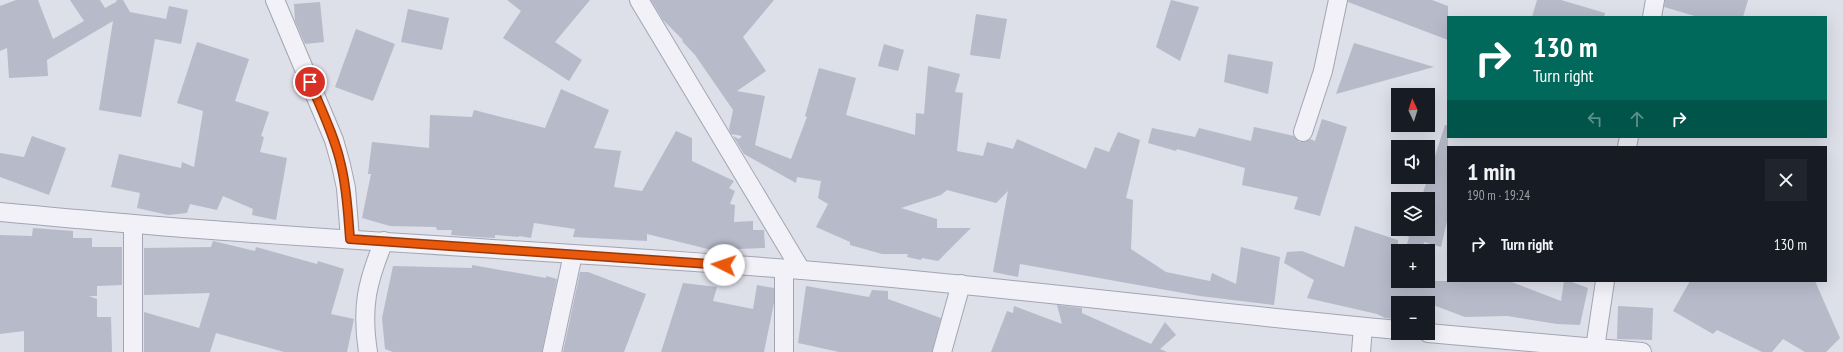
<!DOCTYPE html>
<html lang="en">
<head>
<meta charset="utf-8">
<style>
  :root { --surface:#171b24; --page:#20242c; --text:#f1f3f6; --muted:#9ea1a6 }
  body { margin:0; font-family:"PT Sans Narrow",sans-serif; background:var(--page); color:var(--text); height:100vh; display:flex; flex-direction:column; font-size:15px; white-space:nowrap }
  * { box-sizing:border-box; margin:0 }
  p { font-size:13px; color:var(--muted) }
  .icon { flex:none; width:22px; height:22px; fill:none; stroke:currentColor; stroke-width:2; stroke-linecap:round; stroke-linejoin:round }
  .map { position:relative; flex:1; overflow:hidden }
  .side { position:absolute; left:1447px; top:146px; width:380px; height:136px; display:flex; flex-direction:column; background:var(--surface); border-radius:0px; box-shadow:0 4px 16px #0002 }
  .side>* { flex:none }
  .top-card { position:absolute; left:1447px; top:16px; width:380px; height:122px; border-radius:0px; box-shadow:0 4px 16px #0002; background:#00695c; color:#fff; overflow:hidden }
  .needle { width:26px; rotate:356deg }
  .controls { position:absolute; left:1391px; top:88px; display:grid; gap:8px }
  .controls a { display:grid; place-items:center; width:44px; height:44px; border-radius:0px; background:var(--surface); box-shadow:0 4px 16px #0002; font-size:20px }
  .pin { position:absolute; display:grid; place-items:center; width:34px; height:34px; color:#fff; margin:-17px; border:2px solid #fff; border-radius:50%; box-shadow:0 1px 4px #0007 }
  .me { position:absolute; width:44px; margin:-22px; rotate:274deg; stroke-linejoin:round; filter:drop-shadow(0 0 3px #0008) }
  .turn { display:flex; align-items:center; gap:14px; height:84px; padding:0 20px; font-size:18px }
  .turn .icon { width:52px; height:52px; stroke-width:2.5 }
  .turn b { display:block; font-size:28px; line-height:34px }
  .lanes { display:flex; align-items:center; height:38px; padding:0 20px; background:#0003; justify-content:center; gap:20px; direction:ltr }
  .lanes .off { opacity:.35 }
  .round { display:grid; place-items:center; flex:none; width:42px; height:42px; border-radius:0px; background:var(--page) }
  .overview { display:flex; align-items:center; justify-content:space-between; height:68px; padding:0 20px }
  h1 { font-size:24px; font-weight:700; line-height:30px }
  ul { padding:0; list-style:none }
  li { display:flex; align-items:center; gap:12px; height:60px; padding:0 20px }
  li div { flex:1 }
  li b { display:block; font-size:15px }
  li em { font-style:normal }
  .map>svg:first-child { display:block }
  .building { fill:#b7bac9 }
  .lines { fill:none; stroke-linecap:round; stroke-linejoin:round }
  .street-casing { stroke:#a2a5b3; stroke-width:20 }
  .street { stroke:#f1f1f7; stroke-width:18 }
  .route-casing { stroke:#983908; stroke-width:10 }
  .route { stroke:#ea580c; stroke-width:7 }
</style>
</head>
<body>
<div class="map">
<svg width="1843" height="352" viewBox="0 0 1843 352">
  <rect width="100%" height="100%" fill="#dddfe9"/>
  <g class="building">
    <polygon points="16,0 38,0 53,39 84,21 70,0 100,0 105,8 116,2 117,0 123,0 130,12 166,19 169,6 188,10 181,44 155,39 141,117 99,110 113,21 47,60 48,76 9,78 7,48 0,51 0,6"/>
    <polygon points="507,0 590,0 555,42 582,60 569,81 503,38 521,11"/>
    <polygon points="651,0 774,0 743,37 766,71 737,91 765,96 755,145 791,159 807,117 805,116 819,68 856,78 846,115 915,135 916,113 924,114 928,66 960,74 955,92 963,93 957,151 983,156 987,142 1013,149 1017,139 1086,169 1095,147 1109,152 1118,132 1140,140 1126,198 1133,200 1131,249 1166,272 1210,281 1212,273 1236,284 1241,247 1280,257 1274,305 1200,296 1020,264 1018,277 993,272 1008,191 996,203 947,190 941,195 901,208 937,219 937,228 971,228 938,261 922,258 921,260 907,257 908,254 882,254 850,245 850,242 816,227 828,204 818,198 821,181 797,177 796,183 744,154 733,136 739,139 742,136 731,134 729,129 733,110 695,55 682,41 683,40 663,20"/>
    <polygon points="1171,0 1199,7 1180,61 1156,47"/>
    <polygon points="1348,0 1432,0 1448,6 1448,40 1348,2"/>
    <polygon points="1537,0 1561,0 1605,13 1604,17 1532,17"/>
    <polygon points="1665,0 1748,0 1743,17 1698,17 1664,7"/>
    <polygon points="320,2 324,42 305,44 295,21 294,4"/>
    <polygon points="408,9 449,18 442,50 401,42"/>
    <polygon points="976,14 1007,19 1000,59 970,55"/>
    <polygon points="356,29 395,44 373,101 335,87"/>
    <polygon points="197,42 249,59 235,101 269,112 261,136 264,137 260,152 287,158 276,220 252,215 253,209 223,196 217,210 190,204 187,213 168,215 137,208 140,193 111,187 119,154 181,168 182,162 194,167 203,111 177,103"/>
    <polygon points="1354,43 1434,67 1336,94"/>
    <polygon points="884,44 904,50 898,71 878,66"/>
    <polygon points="1228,54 1273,62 1268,94 1224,82"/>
    <polygon points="561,89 609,110 594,148 621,151 614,187 642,191 676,131 692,138 692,161 734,181 729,188 735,191 730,204 735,205 734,222 753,221 753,230 764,230 765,248 712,250 647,234 647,241 573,237 575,229 534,223 531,238 519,236 519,237 495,235 495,238 475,237 451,235 452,230 437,230 436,227 390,226 362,218 371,174 368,174 372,142 429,148 430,115 472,117 474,110 545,128"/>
    <polygon points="1322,119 1347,127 1320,216 1294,209 1298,197 1242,185 1245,168 1177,149 1176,151 1148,143 1152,128 1195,137 1199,128 1251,141 1254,127 1294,136 1299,142 1305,142 1310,139 1315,141"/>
    <polygon points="1445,125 1448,126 1448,217 1441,247 1424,242 1422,251 1405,251 1409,237 1395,232 1396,229 1428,229 1428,199 1421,199"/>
    <polygon points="32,136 66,148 49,195 0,177 0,153 24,157"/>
    <polygon points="1355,226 1398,240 1398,281 1509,281 1561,301 1564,281 1569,281 1588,288 1580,325 1557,324 1507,316 1465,317 1433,305 1432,309 1428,307 1428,303 1398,303 1398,319 1385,318 1377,314 1307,298 1314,280 1284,263 1287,252 1302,251 1344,267"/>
    <polygon points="33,228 73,231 73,238 92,238 92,247 122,247 122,285 97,286 97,296 89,296 97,299 97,317 111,317 112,352 24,352 24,331 0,334 0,235 32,236"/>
    <polygon points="213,241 255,251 256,247 317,264 318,261 344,269 331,314 354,319 347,352 284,352 216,333 210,352 144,352 144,312 199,328 210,293 144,295 144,248 211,247"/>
    <polygon points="472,265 546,278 546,276 557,279 542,352 393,352 385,349 382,318 393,266 472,268"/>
    <polygon points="580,272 588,272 646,294 624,352 563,352"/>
    <polygon points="1690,281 1815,281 1840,338 1826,352 1805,352 1783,339 1772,352 1762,352 1717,330 1713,334 1673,311"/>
    <polygon points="683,283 717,287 713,301 753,309 757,285 774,288 774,303 764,352 661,352"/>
    <polygon points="806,286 869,297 872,290 888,291 888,299 941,318 932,352 839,352 798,343"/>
    <polygon points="1057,305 1082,308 1082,313 1151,344 1165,322 1176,335 1160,349 1167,352 991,352 1007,311 1013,313 1014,306 1062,324"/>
    <polygon points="1618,306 1653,308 1652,340 1617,339"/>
  </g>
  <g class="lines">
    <defs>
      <g id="street">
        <polyline points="275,0 334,140 341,165 346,188 350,239"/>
        <polyline points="639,0 801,270"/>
        <polyline points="1652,17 1655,0"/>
        <polyline points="1303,132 1323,71 1338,0"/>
        <polyline points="1627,147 1629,137"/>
        <path d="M0,212C75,219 150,226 225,231C417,245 610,255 802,270C1001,286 1199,312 1398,330"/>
        <polyline points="1428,333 1642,352"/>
        <polyline points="1595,348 1605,281"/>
        <polyline points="133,352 133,224"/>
        <path d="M368,352C361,307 367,282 384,241"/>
        <polyline points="552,352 573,254"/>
        <polyline points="784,352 784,269"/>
        <polyline points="942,352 961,284"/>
        <polyline points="1361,352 1363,327"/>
      </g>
    </defs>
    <use href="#street" class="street-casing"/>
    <use href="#street" class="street"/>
  </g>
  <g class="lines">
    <defs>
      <path id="route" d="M310,82C321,109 335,137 341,165C347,189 348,214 350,239L724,265"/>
    </defs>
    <use href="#route" class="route-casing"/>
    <use href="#route" class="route"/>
  </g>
</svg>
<div class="controls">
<a><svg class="needle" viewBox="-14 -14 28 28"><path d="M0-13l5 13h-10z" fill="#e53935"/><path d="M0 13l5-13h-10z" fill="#9ea1a6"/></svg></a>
<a><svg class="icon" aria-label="sound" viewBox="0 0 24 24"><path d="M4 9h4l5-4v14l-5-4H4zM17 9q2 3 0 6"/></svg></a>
<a><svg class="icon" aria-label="layers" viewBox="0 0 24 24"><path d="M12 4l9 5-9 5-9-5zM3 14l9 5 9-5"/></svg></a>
<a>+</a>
<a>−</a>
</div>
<div class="pin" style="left:310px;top:82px;background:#d93025"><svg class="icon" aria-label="arrive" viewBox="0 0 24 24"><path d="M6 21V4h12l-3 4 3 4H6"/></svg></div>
<svg class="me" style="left:724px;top:265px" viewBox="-20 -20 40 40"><circle r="19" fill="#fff"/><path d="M0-13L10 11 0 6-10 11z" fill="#ea580c"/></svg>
<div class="top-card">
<div class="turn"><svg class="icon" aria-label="right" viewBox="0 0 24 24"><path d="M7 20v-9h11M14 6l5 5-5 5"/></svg><div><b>130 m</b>Turn right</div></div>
<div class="lanes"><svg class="icon off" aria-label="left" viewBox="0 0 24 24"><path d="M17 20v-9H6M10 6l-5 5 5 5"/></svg><svg class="icon off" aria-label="ahead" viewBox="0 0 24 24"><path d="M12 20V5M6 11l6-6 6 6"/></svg><svg class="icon" aria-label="right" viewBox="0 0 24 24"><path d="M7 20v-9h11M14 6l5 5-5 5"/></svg></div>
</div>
<section class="side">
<div class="overview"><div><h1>1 min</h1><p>190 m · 19:24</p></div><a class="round"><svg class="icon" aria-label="close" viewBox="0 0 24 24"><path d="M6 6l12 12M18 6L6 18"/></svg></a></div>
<ul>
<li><svg class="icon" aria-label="right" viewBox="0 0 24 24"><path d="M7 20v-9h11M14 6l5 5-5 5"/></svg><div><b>Turn right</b></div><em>130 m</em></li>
</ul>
</section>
</div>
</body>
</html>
